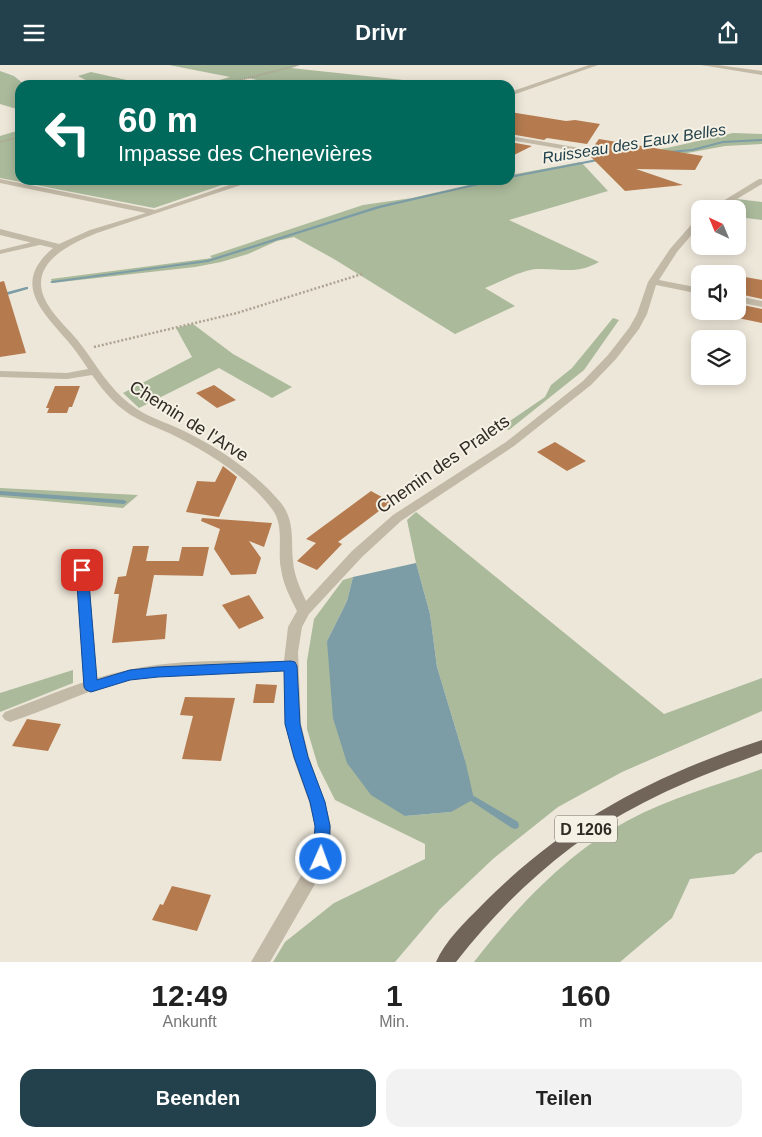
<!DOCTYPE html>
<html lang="de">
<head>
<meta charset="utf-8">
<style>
  :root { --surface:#fff; --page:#f2f2f2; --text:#222; --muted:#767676; --accent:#22414c }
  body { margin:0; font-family:Arial,sans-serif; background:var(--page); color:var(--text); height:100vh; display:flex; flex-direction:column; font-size:19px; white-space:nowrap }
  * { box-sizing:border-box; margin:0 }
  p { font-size:16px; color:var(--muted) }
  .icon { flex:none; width:28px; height:28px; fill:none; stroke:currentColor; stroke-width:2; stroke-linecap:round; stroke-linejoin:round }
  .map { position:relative; height:897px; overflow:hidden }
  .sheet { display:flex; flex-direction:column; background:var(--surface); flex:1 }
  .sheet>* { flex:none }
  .hud { position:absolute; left:15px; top:15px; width:500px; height:105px; border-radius:15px; box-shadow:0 2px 12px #0003; background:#00695c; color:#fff; overflow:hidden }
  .needle { width:32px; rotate:316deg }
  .controls { position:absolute; left:691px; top:135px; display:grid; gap:10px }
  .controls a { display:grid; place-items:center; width:55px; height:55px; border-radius:10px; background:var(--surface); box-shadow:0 2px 12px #0003; font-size:25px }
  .pin { position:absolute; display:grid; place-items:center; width:42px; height:42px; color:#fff; margin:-21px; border-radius:10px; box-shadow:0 2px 8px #0006 }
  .me { position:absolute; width:55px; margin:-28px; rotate:2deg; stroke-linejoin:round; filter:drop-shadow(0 0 4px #0008) }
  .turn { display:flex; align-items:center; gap:18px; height:105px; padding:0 20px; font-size:22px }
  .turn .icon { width:65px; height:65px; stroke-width:2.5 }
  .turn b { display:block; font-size:35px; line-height:42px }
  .eta { display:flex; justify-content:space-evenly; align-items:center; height:85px; text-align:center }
  .eta b { font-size:30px; font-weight:800; line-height:35px }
  .button { display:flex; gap:10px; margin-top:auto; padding:10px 20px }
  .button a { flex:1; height:58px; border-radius:15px; background:var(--accent); color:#fff; font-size:20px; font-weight:800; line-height:58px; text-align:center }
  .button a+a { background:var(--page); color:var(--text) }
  header { display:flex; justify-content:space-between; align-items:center; height:65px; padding:0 20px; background:var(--accent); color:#fff; font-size:22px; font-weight:800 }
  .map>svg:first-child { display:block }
  .green { fill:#aaba9b }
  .water { fill:#7c9ca6 }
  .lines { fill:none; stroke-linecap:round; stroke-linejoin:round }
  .stream { fill:#7c9ca6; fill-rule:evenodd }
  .building { fill:#b57b4f }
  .path-far1 { stroke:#aea392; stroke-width:2; stroke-dasharray:1 1; stroke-linecap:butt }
  .path { stroke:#aea392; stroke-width:2.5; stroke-dasharray:2 2; stroke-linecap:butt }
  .lane { fill:#c3b9a7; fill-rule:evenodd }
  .street { fill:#c3b9a7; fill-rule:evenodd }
  .primary { fill:#716559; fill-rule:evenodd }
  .route { fill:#1a73e8; stroke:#114b97 }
  .labels { text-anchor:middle; stroke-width:4; stroke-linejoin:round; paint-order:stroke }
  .far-water-label { font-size:16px; font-style:italic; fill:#22414c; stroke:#f5f1e4 }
  .shield { fill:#f5f1e4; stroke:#6c665f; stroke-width:1 }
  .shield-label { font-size:16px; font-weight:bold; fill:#312b26 }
  .street-label { font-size:18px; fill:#312b26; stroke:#f5f1e4 }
</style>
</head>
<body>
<header><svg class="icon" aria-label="menu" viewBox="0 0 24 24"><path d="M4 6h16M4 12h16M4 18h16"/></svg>Drivr<svg class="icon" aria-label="share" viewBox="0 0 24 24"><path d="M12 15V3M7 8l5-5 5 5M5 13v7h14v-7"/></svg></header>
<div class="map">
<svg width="762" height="897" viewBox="0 0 762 897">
  <rect width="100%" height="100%" fill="#ede7d9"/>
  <g class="green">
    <polygon points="169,0 299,0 291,3 450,20 276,20 249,13 221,20 201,20 230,12"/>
    <polygon points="0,6 14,11 25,20 20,20 20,45 0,39"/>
    <polygon points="91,7 149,20 95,20 78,11"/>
    <polygon points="20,65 20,115 237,115 154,143 0,113 0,71"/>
    <polygon points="733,68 762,69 762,79 725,81 682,89 607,92 667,83"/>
    <path d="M581,97L608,126L509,155L599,197C575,210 562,203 537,204C522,205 499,217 485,223L515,241L455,269L334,194L294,172L277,176L248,189L221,197L195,202L52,218L51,214L212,193L210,191L363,140L412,133L490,115H510V110Z"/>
    <polygon points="737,134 762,137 762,155 738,152 738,144 727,140"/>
    <polygon points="613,253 619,255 584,305 509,365 501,362 545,332 551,320 572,303"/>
    <polygon points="193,259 233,289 292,322 272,333 219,303 139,343 123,328 192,292 176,263"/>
    <polygon points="0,423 138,430 123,443 0,432"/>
    <polygon points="416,447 664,649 762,613 762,646 622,707 558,742 494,793 440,844 395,897 273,897 285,877 334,838 425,794 425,779 335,735 318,701 307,664 307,596 314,554 343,515 353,512 347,536 327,576 405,751 451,747 465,695 437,602 430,549 416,498 407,455"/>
    <polygon points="73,605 73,618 0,647 0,628"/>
    <path d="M762,704V787L756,789L734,809L690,814L672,853L620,897H474C516,843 566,789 627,756C669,733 717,720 762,704Z"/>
  </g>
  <polygon class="water" points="416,498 430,549 437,602 465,695 474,734 451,747 405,751 371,730 347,698 333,653 327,576 347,536 353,512"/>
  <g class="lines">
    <g class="stream">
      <polygon points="762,74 762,76 723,78 692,86 669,88 667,87 669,86 692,84 723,76"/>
      <polygon points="602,93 604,94 603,95 510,113 510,111"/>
      <polygon points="493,115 500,115 380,143 208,197 52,218 50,217 52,216 207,195 378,141"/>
      <polygon points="26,222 28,222 28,224 0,232 0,229"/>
      <polygon points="0,426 124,435 127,437 124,439 0,430"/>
      <polygon points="474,731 518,757 519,760 518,763 515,764 512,763 471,736 470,734 471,732"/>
    </g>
  </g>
  <g class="building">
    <polygon points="510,47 566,56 575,55 600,59 587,79 547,73 544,75 510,69"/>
    <polygon points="599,74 703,91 695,105 636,104 683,120 625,126 588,89"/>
    <polygon points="510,77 532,81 510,92"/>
    <polygon points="745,212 762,215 762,234 739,229"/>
    <polygon points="4,216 26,288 0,292 0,217"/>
    <polygon points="738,239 762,244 762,258 738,253"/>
    <polygon points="214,320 236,335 217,343 196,328"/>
    <polygon points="55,321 80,321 72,342 69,342 67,348 47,348 49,343 46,343"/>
    <polygon points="555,377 586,396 567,406 537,387"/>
    <polygon points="223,401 237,412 219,452 186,447 197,416 215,417"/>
    <polygon points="371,426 391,437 338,477 342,479 317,505 297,496 316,478 306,474"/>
    <polygon points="202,453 272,458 264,482 249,476 261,493 256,509 231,510 214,484 220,464 201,456"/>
    <polygon points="133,481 149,481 146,496 179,496 182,482 209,482 203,511 154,510 146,551 167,549 165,574 112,578 119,529 114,529 118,512 126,511"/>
    <polygon points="249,530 264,553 239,564 222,540"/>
    <polygon points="256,619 277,620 274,638 253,638"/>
    <polygon points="185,632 235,633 221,696 182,694 193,651 180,650"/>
    <polygon points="27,654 61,659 48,686 12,681"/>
    <polygon points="172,821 211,830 197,866 152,855 160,839 163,840"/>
  </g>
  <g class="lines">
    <g class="path-far1">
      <polyline points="221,20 299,0"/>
      <polyline points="0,77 20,72"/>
    </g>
    <polyline class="path" points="94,282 237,248 362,209"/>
    <g class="lane">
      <polygon points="510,71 586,84 589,86 586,88 510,75"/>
      <polygon points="41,175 44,175 44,179 0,189 0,185"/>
      <polygon points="81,490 87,494 98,622 96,626 91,627 86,626 84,622 75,494"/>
    </g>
    <g class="street">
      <polygon points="589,0 598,0 510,31 510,27"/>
      <polygon points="701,0 718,0 762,6 762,10"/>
      <path d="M0,114L155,145L244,115H256L97,168C67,180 24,201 48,240C57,255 72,267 82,281C97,301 110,324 130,339C146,352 166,357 184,366C219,383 256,408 281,438C295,456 291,475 293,496C294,510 300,523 306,536L352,486L393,450L506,377L583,316L608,290L629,263L637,249L648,217L670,184L697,153L700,152V160L677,187L659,215L700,223V229L656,220L647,249L639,264L616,294L591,320L514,381L401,456L362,492L309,549L302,562L298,587L301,659L309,692L325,737L331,761L330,793L270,897H251L312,792L315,761L309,737L293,692L285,659L284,606C228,606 169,605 114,619C78,629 45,646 10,657L5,655L2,651L5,647C45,632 85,614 128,605C178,594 232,596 284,596L288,562L297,546C290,532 283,519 281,504C277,485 285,461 272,444C249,414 213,390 179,373C166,366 151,361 138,354C118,344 104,327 92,310L67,314L0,312V306L67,308L88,304C81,293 74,283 65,273C39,243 13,217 53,183L0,170V164L59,179L90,165L146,148L0,118Z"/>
      <polygon points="759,114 762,114 762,119 720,144 710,144"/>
      <polygon points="738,231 762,236 762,242 738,237"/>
    </g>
    <path class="primary" d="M762,675V688C722,703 681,718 643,738C569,775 507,832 456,897H436C445,876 465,857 481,841C562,758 652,711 762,675Z"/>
  </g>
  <polygon class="route" points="82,501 88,505 97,615 130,605 158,602 291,596 295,597 297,601 300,659 308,692 325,737 330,761 329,794 327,798 321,800 316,798 313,794 315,761 310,737 294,692 285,659 284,606 158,612 130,615 91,627 86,625 84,622 76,505"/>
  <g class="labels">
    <g class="far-water-label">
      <text transform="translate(634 78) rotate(-9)" y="6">Ruisseau des Eaux Belles</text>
    </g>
    <rect class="shield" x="555" y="750.5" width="62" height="27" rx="4"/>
    <g class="shield-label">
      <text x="586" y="770">D 1206</text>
    </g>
    <g class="street-label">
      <text transform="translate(189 356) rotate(32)" y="6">Chemin de l'Arve</text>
      <text transform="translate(443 399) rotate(-35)" y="6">Chemin des Pralets</text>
    </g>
  </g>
</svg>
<div class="controls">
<a><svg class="needle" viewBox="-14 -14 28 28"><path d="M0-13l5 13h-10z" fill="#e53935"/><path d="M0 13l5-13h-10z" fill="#767676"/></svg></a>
<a><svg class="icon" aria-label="sound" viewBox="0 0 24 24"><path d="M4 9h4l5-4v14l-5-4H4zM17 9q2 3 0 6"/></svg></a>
<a><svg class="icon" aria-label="layers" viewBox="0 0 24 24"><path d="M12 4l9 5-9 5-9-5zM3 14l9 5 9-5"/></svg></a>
</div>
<div class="pin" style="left:82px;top:505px;background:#d93025"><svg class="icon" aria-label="arrive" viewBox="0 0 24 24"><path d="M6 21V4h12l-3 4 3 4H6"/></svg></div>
<svg class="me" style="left:321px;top:794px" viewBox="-20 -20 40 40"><circle r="17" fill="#1a73e8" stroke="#fff" stroke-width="3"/><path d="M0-11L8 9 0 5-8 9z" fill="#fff"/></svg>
<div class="hud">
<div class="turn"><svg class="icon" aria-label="left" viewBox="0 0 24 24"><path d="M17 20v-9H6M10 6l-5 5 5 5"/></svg><div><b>60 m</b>Impasse des Chenevières</div></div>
</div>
</div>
<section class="sheet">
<div class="eta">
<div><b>12:49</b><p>Ankunft</p></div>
<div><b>1</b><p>Min.</p></div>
<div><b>160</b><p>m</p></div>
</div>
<div class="button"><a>Beenden</a><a>Teilen</a></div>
</section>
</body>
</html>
